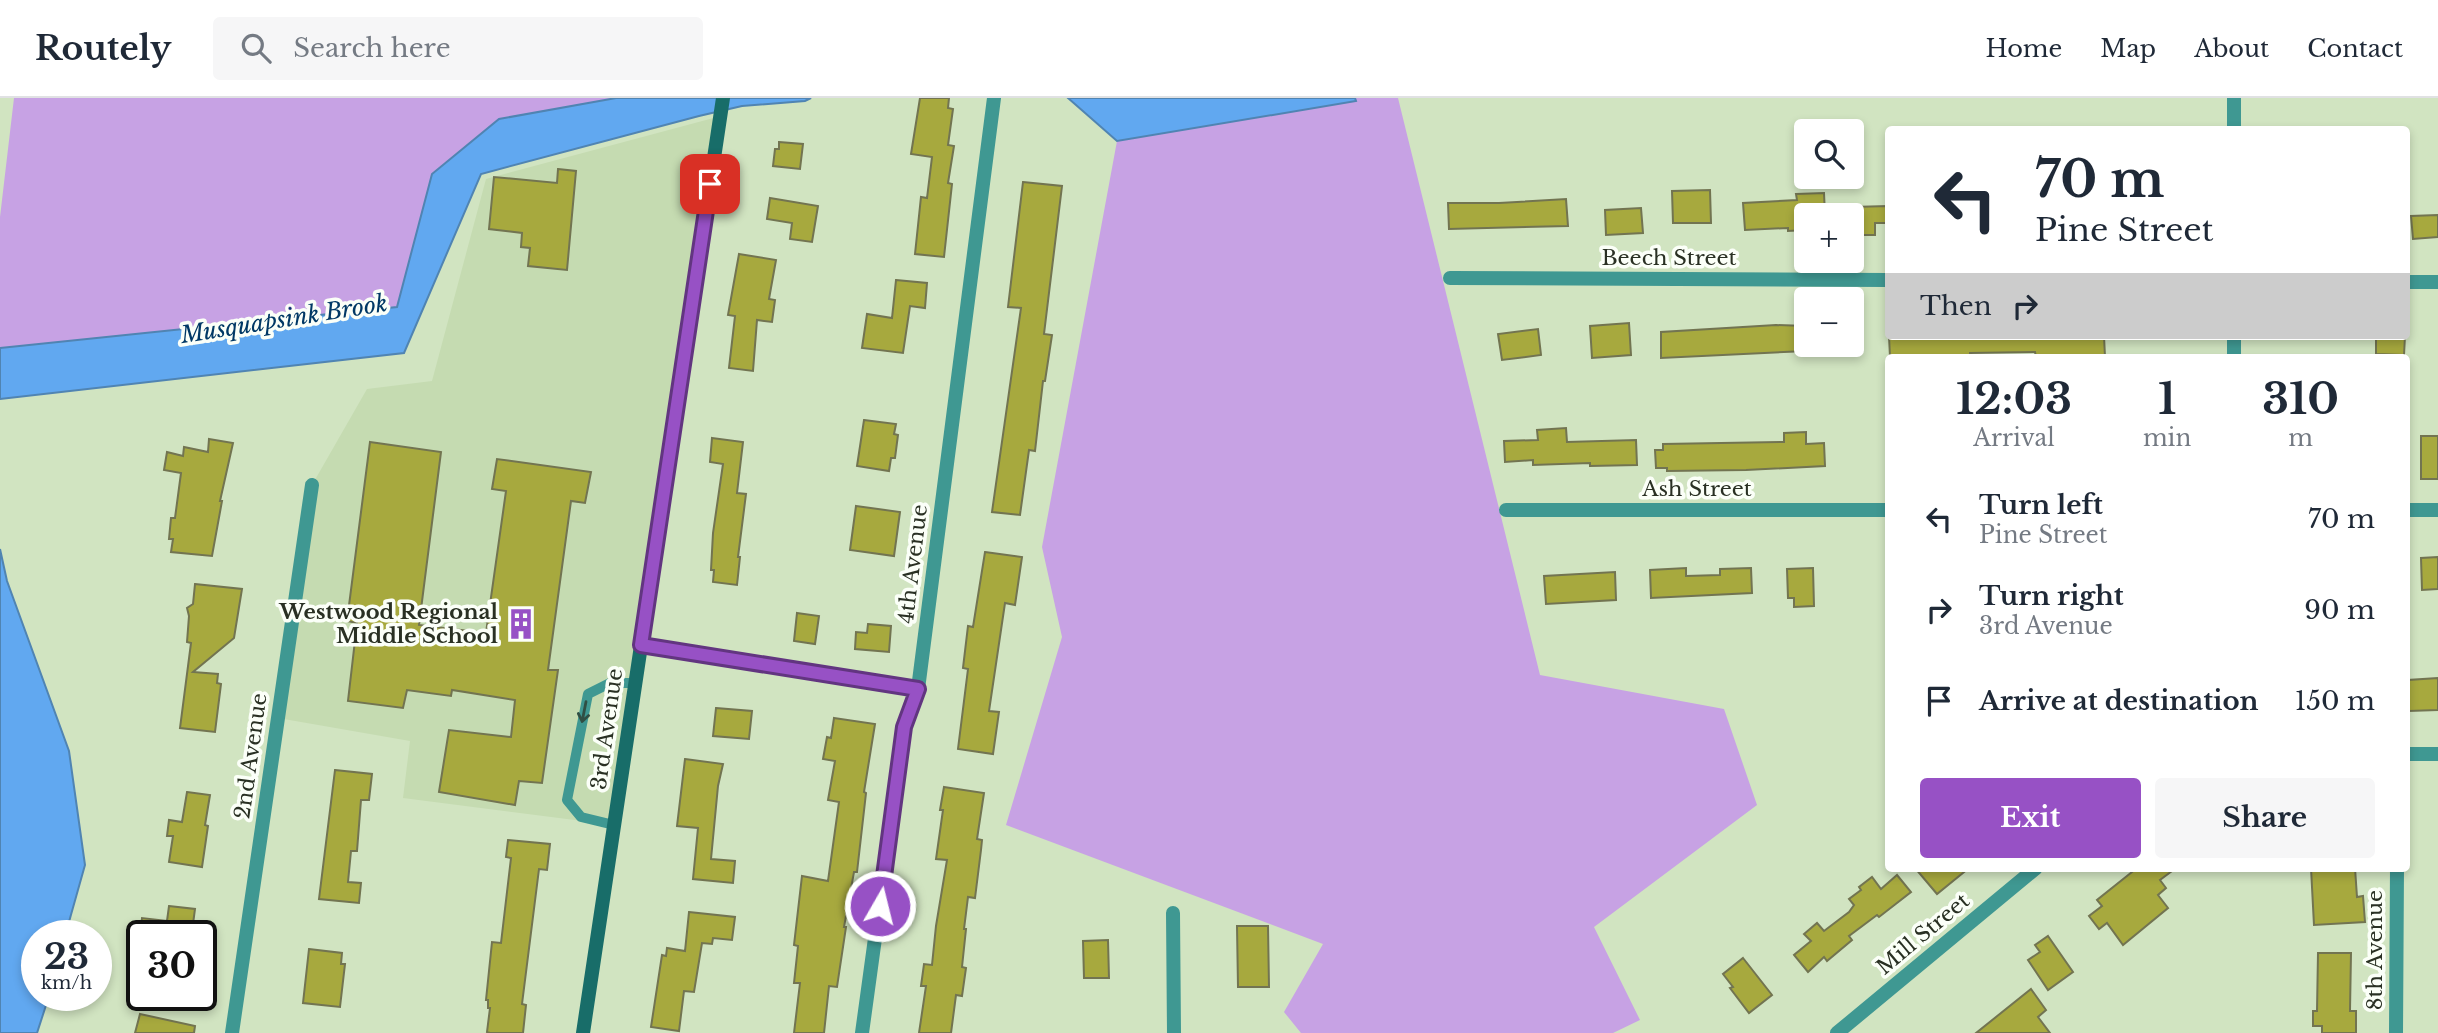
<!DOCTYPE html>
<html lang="en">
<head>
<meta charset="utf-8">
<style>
  :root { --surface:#fff; --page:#f6f6f7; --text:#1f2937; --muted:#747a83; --line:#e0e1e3; --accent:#9751c5 }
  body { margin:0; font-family:"Libre Baskerville",serif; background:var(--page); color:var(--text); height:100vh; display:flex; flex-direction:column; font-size:26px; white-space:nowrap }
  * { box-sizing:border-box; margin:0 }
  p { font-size:23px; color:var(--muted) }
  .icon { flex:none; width:38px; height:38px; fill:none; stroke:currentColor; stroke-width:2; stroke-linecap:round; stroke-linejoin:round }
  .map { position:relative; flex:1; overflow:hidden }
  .panel { position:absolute; left:1885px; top:256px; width:525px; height:518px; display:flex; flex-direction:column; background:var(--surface); border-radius:7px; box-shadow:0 4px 10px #0003 }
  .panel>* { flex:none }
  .banner { position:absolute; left:1885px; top:28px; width:525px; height:214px; border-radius:7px; box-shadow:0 4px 10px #0003; background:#fff; color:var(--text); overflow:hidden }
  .tools { position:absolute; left:1794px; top:21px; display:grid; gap:14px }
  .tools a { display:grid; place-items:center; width:70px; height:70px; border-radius:7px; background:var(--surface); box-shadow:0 4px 10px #0003; font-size:35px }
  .speed { position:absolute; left:21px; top:822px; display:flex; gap:14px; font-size:35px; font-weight:700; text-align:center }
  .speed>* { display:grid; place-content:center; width:91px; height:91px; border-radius:50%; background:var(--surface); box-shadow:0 4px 10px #0003; line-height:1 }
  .speed small { font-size:18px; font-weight:400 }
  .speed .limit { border:4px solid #111; border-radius:10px; background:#fff; color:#111 }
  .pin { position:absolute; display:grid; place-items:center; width:60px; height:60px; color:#fff; margin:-30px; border-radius:14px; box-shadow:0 4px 10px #0006 }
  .me { position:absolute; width:77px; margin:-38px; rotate:8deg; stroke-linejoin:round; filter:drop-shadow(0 0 5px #0008) }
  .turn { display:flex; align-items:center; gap:24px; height:147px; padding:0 35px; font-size:32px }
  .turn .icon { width:91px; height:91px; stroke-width:2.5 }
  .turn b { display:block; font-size:49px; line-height:60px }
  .then { display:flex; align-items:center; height:66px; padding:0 35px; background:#0003; gap:14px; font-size:26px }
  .eta { display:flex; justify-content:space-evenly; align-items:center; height:119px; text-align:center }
  .eta b { font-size:42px; font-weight:700; line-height:49px }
  .button { display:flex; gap:14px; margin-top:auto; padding:14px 35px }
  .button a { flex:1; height:80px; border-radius:7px; background:var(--accent); color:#fff; font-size:28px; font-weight:700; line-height:80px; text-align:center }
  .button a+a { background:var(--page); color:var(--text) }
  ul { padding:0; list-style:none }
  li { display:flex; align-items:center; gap:21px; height:91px; padding:0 35px }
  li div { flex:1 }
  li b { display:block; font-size:26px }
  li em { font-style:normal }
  header { display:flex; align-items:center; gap:42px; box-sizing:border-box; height:98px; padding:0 35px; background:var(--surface); border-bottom:2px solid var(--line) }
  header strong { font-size:33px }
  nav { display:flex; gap:38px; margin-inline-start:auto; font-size:24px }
  .search { width:490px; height:63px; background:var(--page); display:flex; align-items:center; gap:18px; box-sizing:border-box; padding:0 24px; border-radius:7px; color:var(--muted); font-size:26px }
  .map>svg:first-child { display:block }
  .built { fill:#c5dbb1 }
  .green { fill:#c7a2e4 }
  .water { fill:#61a8f0; stroke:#5084b2; stroke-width:2 }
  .building { fill:#a7a93e; stroke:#727451; stroke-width:2 }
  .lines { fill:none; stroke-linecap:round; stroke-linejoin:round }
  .service { stroke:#3f9892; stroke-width:10 }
  .minor { stroke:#3f9892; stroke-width:14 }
  .secondary { stroke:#186d69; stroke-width:14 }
  .oneway { stroke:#304f44 }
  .route-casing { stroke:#623580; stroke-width:18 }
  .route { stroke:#9751c5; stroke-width:12 }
  .labels { text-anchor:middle; stroke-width:7; stroke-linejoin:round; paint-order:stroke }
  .street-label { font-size:21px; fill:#293023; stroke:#fbfff8 }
  .poi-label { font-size:21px; font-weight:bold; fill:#293023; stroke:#fbfff8; text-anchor:end }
  .water-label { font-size:23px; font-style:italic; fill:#003865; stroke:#fbfff8 }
</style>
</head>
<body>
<header>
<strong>Routely</strong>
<div class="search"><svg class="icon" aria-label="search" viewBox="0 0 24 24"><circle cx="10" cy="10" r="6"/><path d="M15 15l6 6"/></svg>Search here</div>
<nav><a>Home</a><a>Map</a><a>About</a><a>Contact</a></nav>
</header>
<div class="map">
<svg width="2438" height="935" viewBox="0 0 2438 935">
  <rect width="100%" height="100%" fill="#d1e4c1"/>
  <polygon class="built" points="721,18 614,727 403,700 410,643 278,620 312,387 367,291 432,283 486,81"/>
  <g class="green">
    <polygon points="14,0 616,0 499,21 432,76 398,209 0,250 0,119"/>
    <polygon points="1355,0 1398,0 1540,577 1724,611 1757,707 1594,829 1640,922 1613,935 1301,935 1284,914 1323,846 1006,727 1062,539 1042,449 1117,43 1355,3"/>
  </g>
  <g class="water">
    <polygon points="616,0 811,0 805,3 742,8 699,18 481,76 404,255 0,301 0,250 397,209 432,76 499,21"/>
    <polygon points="1068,0 1355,0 1356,3 1117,43"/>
    <polygon points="0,451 7,483 69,653 85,767 65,838 37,838 37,898 49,898 37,935 0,935"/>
  </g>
  <g class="building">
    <polygon points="920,0 949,0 948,10 953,11 948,47 954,48 948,85 952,86 944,159 915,156 921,99 927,100 932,59 911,56"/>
    <polygon points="779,44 803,46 800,71 773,68 775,51 779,51"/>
    <polygon points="558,71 576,73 567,172 528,168 530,150 521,149 522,135 489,131 494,79 557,85"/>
    <polygon points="1023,84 1062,88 1044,236 1052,237 1045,283 1043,283 1035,353 1029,352 1020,417 992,414 1021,210 1008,209"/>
    <polygon points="1710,92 1711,125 1673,125 1672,93"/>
    <polygon points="1824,95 1825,117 1806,117 1806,132 1788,133 1788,130 1745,132 1743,105 1797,102 1796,96"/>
    <polygon points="770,100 818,108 812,144 790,141 792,125 767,121"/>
    <polygon points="1566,101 1568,128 1449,131 1448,105 1499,105"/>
    <polygon points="1888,108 1888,125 1875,125 1875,137 1852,137 1852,109"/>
    <polygon points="1641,110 1643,135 1606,137 1605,112"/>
    <polygon points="2438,117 2438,139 2413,141 2411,118"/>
    <polygon points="739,156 776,162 769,201 775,202 772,224 757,222 753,273 729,270 735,218 728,217"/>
    <polygon points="896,182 927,185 925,210 910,208 903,255 862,250 867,216 892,220"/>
    <polygon points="1629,225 1631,257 1592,260 1590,228"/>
    <polygon points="1776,227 1806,228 1806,253 1661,260 1661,234"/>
    <polygon points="1538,231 1541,257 1502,262 1498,236"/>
    <polygon points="1889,238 2104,238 2105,259 2036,259 2035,254 1970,255 1970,259 1890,259"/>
    <polygon points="2376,238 2405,238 2404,257 2376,256"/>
    <polygon points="864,322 896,326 894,336 898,337 895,360 891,360 889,373 857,368"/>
    <polygon points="1566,330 1567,344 1636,342 1637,367 1590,368 1590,365 1533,367 1533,362 1505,364 1504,343 1538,342 1537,332"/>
    <polygon points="1806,334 1806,346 1824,345 1825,368 1746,372 1667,373 1667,370 1656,370 1655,352 1663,352 1663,346 1784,344 1784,335"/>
    <rect x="2421" y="338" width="17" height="43"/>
    <polygon points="712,340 743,344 737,395 746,396 738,459 740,459 737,487 713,484 714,472 711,472 713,435 723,366 710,364"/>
    <polygon points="209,341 233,345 220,403 222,403 212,458 171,454 173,441 169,441 171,420 175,420 181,375 164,372 167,354 183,358 184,349 208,354"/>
    <polygon points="370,344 441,354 419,527 486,535 506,393 492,391 497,361 591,374 585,405 571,403 548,572 558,572 542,685 519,683 515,707 439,694 449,632 511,639 515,602 452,592 451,598 407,592 403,610 348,603 357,525 347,523"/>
    <polygon points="856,408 900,414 894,458 850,452"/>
    <polygon points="985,454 1022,459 1015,507 1005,505 989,613 999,614 993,656 958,651 968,571 963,570 968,528 973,529"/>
    <polygon points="2438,459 2438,491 2422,492 2421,460"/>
    <polygon points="1686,470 1686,478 1720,477 1720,471 1751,470 1752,495 1651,500 1650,472"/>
    <polygon points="1813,470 1814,508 1794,509 1794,500 1788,500 1787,471"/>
    <polygon points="1615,474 1616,502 1546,506 1544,478"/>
    <polygon points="195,486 242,491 234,540 193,574 218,576 217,585 221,586 215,634 180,630 191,545 187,544 189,518 187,510 193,506"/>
    <polygon points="797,515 819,518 815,546 794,543"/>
    <polygon points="868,526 891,528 889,554 855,551 856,534 867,535"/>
    <polygon points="2438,580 2438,612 2409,613 2408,582"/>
    <polygon points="716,610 752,613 749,641 713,638"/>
    <polygon points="834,620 875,626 864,694 866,695 857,774 854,774 844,829 846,829 837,889 829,888 824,935 794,935 800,885 794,885 798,848 794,847 802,778 828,783 839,704 828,702 835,663 823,661 827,639 831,640"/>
    <polygon points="685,661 723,666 718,688 711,761 735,763 733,785 693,781 698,730 677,728"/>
    <polygon points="335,672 372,676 369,702 361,702 357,753 351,753 348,784 361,785 359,805 319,801"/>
    <polygon points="944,689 984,695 977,741 982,742 981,752 975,800 968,799 964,831 966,831 962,869 966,870 962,898 956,897 951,935 919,935 926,888 921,888 924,866 932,867 936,828 947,762 936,761 943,712 940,712"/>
    <polygon points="187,694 210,697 205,727 208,728 202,769 169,764 173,738 167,738 169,722 182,724"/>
    <polygon points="508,742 550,746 547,772 539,771 522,906 526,907 523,935 490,935 487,934 490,910 488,910 488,902 486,902 492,844 501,845 511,760 506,759"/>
    <polygon points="1915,770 1969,770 1937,796"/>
    <polygon points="2137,770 2176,770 2160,782 2166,790 2158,797 2168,810 2123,847 2107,825 2099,831 2089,818 2102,808 2097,802"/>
    <polygon points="2311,770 2355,770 2357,799 2363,798 2365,824 2314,827"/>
    <polygon points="1897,777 1911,794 1879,819 1877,817 1849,838 1852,842 1827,863 1824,859 1808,874 1794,857 1811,843 1804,836 1817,825 1824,833 1849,814 1854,807 1849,801 1861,792 1859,789 1872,779 1881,791"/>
    <polygon points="169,808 195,811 193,826 204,828 204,838 140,838 142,820 167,823"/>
    <polygon points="689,814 735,819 732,842 713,840 712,846 702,845 694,894 684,893 679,933 651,929 662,857 666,858 667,850 685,853"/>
    <polygon points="1237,828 1268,828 1269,889 1238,889"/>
    <polygon points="2048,838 2073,874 2048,892 2028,862 2040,854 2035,847"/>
    <polygon points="1108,842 1109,880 1084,880 1083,843"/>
    <polygon points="309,851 342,855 341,866 345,866 340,909 303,905"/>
    <polygon points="2318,855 2351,855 2350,913 2356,913 2356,935 2322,935 2322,928 2313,928 2313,913 2317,913"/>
    <polygon points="1743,860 1772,897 1749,915 1730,890 1733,889 1723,876"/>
    <polygon points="2031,891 2046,912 2038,919 2050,935 1976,935"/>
    <polygon points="140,916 195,928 194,935 135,935"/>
  </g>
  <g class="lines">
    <polyline class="service" points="614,727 581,719 567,702 588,596 610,585 635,585"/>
    <g class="minor">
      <polyline points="2234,32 2234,0"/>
      <polyline points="1450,180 1888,182"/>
      <polyline points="2406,184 2438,184"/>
      <polyline points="2234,259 2234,238"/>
      <polyline points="1506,412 1888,412"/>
      <polyline points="2406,412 2438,412"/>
      <polyline points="641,547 918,591"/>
      <polyline points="2406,656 2438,656"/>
      <polyline points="1173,815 1174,935"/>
      <polyline points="232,935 312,387"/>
      <polyline points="862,935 904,629 918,591 994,0"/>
      <polyline points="1837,935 2036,770"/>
      <polyline points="2396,935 2397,770"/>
    </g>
    <polyline class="secondary" points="583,935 723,0"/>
  </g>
  <defs><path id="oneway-shaft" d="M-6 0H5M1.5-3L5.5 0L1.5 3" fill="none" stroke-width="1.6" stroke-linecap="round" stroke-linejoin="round" transform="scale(1.75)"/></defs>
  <use class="oneway" href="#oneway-shaft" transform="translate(584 614) rotate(101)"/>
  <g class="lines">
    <defs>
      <polyline id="route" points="710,86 641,547 918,591 904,629 880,808"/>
    </defs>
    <use href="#route" class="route-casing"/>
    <use href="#route" class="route"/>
  </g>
  <defs>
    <symbol id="building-bare" viewBox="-9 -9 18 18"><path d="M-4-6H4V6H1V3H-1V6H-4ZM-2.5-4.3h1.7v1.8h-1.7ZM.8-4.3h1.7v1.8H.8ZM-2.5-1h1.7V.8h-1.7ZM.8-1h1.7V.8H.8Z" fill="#9751c5" stroke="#fbfff8" stroke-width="2.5" paint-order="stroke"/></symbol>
  </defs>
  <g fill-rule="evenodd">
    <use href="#building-bare" x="499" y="504" width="44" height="44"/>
  </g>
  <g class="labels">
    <g class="street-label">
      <text x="1669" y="167">Beech Street</text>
      <text x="1697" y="398">Ash Street</text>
      <text transform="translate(913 466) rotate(-83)" y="7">4th Avenue</text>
      <text transform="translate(607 631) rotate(-82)" y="7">3rd Avenue</text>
      <text transform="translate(251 658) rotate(-82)" y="7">2nd Avenue</text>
      <text transform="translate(1923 836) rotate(-40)" y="7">Mill Street</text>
      <text transform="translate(2375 852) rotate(-90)" y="7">8th Avenue</text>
    </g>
    <g class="poi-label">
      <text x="498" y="521">Westwood Regional<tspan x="498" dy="24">Middle School</tspan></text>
    </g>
    <g class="water-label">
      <text transform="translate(284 221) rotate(-9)" y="8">Musquapsink Brook</text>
    </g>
  </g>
</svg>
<div class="tools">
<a><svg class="icon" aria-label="search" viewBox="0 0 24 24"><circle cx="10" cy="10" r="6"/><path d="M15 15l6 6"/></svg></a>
<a>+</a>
<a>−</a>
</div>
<div class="speed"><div>23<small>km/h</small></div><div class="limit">30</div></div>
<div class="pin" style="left:710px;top:86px;background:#d93025"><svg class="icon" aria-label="arrive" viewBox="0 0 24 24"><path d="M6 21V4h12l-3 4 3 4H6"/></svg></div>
<svg class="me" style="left:880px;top:808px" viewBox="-20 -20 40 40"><circle r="17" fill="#9751c5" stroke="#fff" stroke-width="3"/><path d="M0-11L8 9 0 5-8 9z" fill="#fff"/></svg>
<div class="banner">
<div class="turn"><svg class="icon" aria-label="left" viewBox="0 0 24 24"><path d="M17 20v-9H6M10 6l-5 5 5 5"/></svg><div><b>70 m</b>Pine Street</div></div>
<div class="then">Then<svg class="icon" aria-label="right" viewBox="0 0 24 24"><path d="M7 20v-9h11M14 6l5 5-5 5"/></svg></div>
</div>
<section class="panel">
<div class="eta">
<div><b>12:03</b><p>Arrival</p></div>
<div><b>1</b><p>min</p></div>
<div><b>310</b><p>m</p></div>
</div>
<ul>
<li><svg class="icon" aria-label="left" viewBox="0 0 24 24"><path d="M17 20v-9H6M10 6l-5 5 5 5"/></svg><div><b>Turn left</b><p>Pine Street</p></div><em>70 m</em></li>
<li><svg class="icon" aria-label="right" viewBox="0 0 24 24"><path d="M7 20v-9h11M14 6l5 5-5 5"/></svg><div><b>Turn right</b><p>3rd Avenue</p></div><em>90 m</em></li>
<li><svg class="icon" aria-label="arrive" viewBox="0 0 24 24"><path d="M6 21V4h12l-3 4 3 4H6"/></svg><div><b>Arrive at destination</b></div><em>150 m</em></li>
</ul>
<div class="button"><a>Exit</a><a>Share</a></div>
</section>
</div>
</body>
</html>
